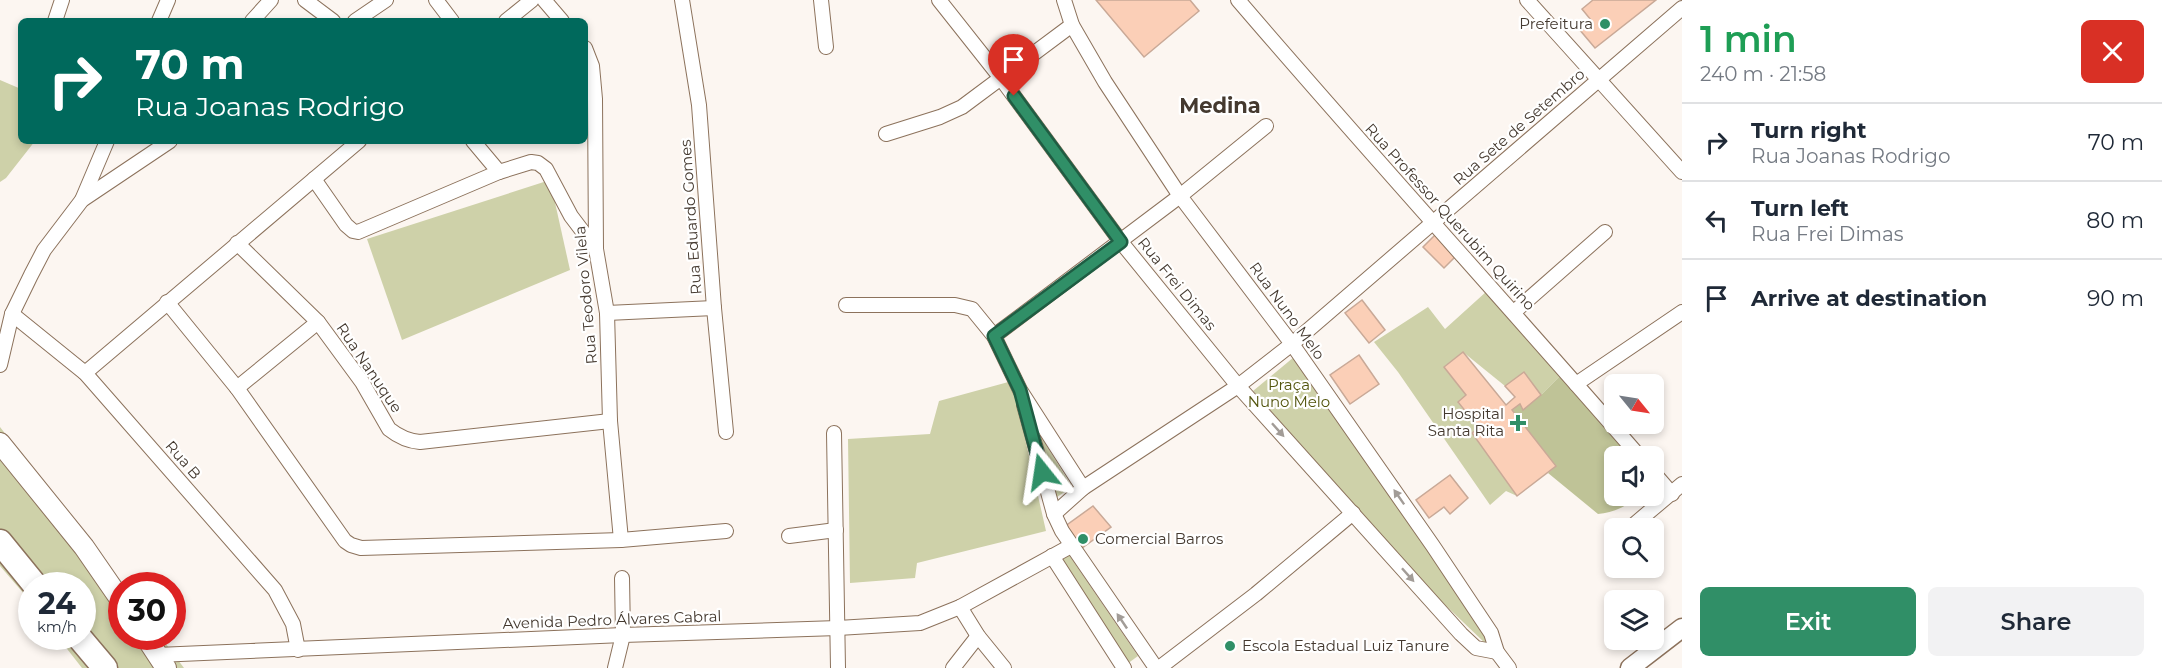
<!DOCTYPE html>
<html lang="en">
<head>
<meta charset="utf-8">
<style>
  :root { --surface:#fff; --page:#f2f2f3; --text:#1f2937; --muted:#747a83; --line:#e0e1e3; --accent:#308f67 }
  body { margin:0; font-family:Montserrat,sans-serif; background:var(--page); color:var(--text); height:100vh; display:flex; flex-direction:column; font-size:22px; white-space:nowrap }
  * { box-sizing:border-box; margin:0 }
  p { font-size:20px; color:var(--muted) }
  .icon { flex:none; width:33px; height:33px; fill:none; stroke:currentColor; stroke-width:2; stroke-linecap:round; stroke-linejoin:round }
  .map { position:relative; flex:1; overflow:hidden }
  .sheet { display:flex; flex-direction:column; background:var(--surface); width:480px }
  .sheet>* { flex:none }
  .banner { position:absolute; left:18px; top:18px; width:570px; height:126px; border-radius:9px; box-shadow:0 3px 9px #0003; background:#00695c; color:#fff; overflow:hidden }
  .needle { width:39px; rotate:120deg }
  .tools { position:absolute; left:1604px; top:374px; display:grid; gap:12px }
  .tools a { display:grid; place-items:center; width:60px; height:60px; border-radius:9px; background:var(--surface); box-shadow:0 3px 9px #0003; font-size:30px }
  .speed { position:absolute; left:18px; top:572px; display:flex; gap:12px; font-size:30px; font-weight:700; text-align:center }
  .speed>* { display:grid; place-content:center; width:78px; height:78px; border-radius:50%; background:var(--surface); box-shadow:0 3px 9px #0003; line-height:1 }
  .speed small { font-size:15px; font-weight:400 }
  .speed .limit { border:9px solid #d22; background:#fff; color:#111 }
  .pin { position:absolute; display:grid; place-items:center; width:51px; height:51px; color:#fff; margin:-62px -26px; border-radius:50% 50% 50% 0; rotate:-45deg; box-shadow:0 0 6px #0007 }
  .pin .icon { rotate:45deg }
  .me { position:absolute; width:66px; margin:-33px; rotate:345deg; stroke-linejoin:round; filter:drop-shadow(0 0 4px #0008) }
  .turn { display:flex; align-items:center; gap:21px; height:126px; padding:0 18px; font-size:27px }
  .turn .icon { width:78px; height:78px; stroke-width:2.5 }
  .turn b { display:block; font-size:42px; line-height:51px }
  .round { display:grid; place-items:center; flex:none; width:63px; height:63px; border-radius:9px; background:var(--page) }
  .headline { display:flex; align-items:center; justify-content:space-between; height:102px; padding:0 18px }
  h1 { font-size:36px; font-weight:600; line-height:45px; color:#1e9e55 }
  .button { display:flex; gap:12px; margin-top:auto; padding:12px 18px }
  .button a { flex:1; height:69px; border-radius:9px; background:var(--accent); color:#fff; font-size:24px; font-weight:600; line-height:69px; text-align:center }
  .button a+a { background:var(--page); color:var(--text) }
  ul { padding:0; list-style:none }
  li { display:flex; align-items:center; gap:18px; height:78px; padding:0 18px; border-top:2px solid var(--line) }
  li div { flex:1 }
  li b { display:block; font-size:22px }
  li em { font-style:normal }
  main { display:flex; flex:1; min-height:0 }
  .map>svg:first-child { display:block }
  .green { fill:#ced1a9 }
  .forest { fill:#bfc397 }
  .building { fill:#fbcfb7; stroke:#c9a997; stroke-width:1.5 }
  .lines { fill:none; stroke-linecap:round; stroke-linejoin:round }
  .minor-casing { stroke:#8c725c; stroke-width:16 }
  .tertiary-casing { stroke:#8c725c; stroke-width:21 }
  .secondary-casing { stroke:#8c725c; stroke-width:22 }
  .trunk-casing { stroke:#8c725c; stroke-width:27 }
  .minor { stroke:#fff; stroke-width:14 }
  .tertiary { stroke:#fff; stroke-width:18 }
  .secondary { stroke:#fff; stroke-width:20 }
  .trunk { stroke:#fff; stroke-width:24 }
  .oneway { fill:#a29c97 }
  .route-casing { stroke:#1f5d43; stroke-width:15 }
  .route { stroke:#308f67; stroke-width:10 }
  .poi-dot { fill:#308f67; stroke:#fff; stroke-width:2 }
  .labels { text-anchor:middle; stroke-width:4.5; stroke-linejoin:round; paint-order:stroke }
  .poi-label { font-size:15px; fill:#44392f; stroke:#fff; text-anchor:end }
  .street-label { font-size:15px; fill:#44392f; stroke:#fff }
  .park-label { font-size:15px; fill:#52540c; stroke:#fff }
  .district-label { font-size:21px; font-weight:bold; fill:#44392f; stroke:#fff }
</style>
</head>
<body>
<main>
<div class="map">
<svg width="1682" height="668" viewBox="0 0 1682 668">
  <rect width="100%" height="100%" fill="#fcf6f1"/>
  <g class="green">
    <polygon points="0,80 21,89 21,141 35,141 6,178 0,182"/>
    <polygon points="550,180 570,270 402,340 367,239"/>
    <polygon points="1487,291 1560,376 1541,395 1505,386 1463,352 1444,367 1466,395 1458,403 1479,428 1517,496 1506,491 1490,505 1398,372 1374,342 1428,307 1445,329"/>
    <polygon points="1294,357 1464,597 1490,641 1487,645 1438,598 1253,391"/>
    <polygon points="1012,381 1046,531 917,563 915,578 850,583 848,439 930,434 939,401"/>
    <polygon points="0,427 123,585 122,585 122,636 160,636 184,668 82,668 57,636 82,636 82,585 32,585 31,602 0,566"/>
    <polygon points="1037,430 1072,487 1054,499"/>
    <polygon points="1069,555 1138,656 1127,664 1058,561"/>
  </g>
  <path class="forest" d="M1560,376L1626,450L1619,456H1614L1612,461L1614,463V495H1639C1628,506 1613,513 1598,514L1548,473L1556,466L1512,410L1520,404L1541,395Z"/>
  <g class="building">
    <polygon points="1096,0 1190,0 1199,11 1144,57"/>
    <polygon points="1593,0 1656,0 1595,48 1579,29 1591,20 1582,9"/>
    <polygon points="1435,235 1456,256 1444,268 1423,247"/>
    <polygon points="1362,300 1385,330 1369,343 1345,313"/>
    <polygon points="1463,352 1506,405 1515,397 1505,386 1524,372 1541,395 1523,410 1520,404 1512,410 1556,466 1517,496 1472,433 1479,428 1458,402 1466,395 1444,367"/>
    <polygon points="1359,355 1379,384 1350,404 1330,375"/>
    <polygon points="1450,475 1468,498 1450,514 1444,507 1429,518 1416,500"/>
    <polygon points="1093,506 1111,527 1078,551 1064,527"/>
  </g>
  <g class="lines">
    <defs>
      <g id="minor">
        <polyline points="305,0 333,21"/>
        <polyline points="436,0 452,21"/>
        <polyline points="544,0 562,21"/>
        <polyline points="682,0 699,105 714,308 726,432"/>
        <polyline points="821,0 826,47"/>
        <polyline points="939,0 1000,77 1121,242 1238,386 1461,634 1476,648 1497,652"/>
        <polyline points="1064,0 1072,25 1105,82 1180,196 1292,344 1433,546 1491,633 1497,652 1509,668"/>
        <path d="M1238,0C1370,154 1506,303 1639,456"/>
        <polyline points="1527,0 1682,172"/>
        <polyline points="55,21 62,0"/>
        <polyline points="159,21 168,0"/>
        <polyline points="252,21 271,0"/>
        <polyline points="355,21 386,0"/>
        <polyline points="506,21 532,0"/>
        <polyline points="585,48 592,66 595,99 596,249 607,313 610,421 621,540"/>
        <polyline points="886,134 940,117 962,107 1072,25"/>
        <polyline points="473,141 499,172 531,162 538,163 546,169 571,216 596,249"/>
        <polyline points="314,179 346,225 353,231 358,232 499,172"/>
        <polyline points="82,200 107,141"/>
        <path d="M237,243L318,322L362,382L389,429C399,437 408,441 420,442L610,421"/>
        <polyline points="167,302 237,388 345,541 351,545 361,548 621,540 726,531"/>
        <polyline points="846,305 955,305 972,309 994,336 1020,390 1083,488"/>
        <polyline points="1514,312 1605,232"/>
        <polyline points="607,313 714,308"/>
        <polyline points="12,314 85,373 275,590 293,624 298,650"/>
        <polyline points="994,336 1180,196 1266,126"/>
        <polyline points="0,365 12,314 31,275 44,250 82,200 170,141"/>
        <polyline points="85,373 359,141"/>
        <polyline points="1576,384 1682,312"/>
        <polyline points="237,388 318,322"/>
        <polyline points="1024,405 1054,514 1062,531 1156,668"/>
        <polyline points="834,433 838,668"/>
        <polyline points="1653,472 1672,494"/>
        <polyline points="1054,514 1083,488 1238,386 1292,344 1682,8"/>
        <polyline points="1630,528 1682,484"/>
        <polyline points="789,536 836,530"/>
        <polyline points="1052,556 1124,668"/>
        <polyline points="960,607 978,636 1004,668"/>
        <polyline points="157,655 623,635 838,628 920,623 960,607 1071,546"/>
        <polyline points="615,668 623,635 622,578"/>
        <polyline points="953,668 978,636"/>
        <polyline points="1159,668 1256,594 1353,513"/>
      </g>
      <polyline id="tertiary" points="1630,668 1682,628"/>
      <g id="secondary">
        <polyline points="0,443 84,547 122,602"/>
        <polyline points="145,636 166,668"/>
      </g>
      <g id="trunk">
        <polyline points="0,542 35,585"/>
        <polyline points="78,636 105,668"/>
      </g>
    </defs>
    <use href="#minor" class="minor-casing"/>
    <use href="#tertiary" class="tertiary-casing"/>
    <use href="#secondary" class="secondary-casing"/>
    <use href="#trunk" class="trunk-casing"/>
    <use href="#minor" class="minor"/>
    <use href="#tertiary" class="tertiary"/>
    <use href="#secondary" class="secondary"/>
    <use href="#trunk" class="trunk"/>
  </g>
  <defs><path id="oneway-solid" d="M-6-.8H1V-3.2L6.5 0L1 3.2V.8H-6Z" transform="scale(1.5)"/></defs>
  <g class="oneway">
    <use href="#oneway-solid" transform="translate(1278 430) rotate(48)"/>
    <use href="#oneway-solid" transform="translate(1399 497) rotate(-125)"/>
    <use href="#oneway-solid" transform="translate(1408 575) rotate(48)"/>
    <use href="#oneway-solid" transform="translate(1122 621) rotate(-124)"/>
  </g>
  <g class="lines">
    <defs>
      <polyline id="route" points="1014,96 1121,242 994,336 1020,390 1042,472"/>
    </defs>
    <use href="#route" class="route-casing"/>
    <use href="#route" class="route"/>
  </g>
  <g class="poi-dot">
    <circle cx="1605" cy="24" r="6"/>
    <path d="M1515 414h6v6h6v6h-6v6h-6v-6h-6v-6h6z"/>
    <circle cx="1083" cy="539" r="6"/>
    <circle cx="1230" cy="646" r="6"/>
  </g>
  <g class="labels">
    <g class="poi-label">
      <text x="1593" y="29">Prefeitura</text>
      <text x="1504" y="419">Hospital<tspan x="1504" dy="17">Santa Rita</tspan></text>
      <text x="1095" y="544" text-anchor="start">Comercial Barros</text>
      <text x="1242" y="651" text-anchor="start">Escola Estadual Luiz Tanure</text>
    </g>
    <g class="street-label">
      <text transform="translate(1519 127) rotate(-41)" y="5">Rua Sete de Setembro</text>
      <text transform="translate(691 217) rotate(-94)" y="5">Rua Eduardo Gomes</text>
      <text transform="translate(1450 217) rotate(48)" y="5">Rua Professor Querubim Quirino</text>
      <text transform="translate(1177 284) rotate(51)" y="5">Rua Frei Dimas</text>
      <text transform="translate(586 295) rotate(-95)" y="5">Rua Teodoro Vilela</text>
      <text transform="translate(1287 311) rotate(54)" y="5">Rua Nuno Melo</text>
      <text transform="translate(369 368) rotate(56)" y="5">Rua Nanuque</text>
      <text transform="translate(183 460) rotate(49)" y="5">Rua B</text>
      <text transform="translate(612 620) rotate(-2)" y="5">Avenida Pedro Álvares Cabral</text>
    </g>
    <g class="park-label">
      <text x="1289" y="390">Praça<tspan x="1289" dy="17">Nuno Melo</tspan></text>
    </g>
    <g class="district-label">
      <text x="1220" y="113">Medina</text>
    </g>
  </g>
</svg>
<div class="tools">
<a><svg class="needle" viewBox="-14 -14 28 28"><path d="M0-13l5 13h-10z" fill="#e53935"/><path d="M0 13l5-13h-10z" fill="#747a83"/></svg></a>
<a><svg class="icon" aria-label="sound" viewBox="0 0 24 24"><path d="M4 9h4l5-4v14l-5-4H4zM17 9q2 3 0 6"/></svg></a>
<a><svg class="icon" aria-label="search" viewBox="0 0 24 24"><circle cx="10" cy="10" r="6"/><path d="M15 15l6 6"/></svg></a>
<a><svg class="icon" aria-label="layers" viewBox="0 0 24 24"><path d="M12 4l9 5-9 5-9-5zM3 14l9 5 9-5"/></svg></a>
</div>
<div class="speed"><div>24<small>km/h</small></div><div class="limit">30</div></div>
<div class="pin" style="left:1014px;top:96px;background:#d93025"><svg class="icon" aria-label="arrive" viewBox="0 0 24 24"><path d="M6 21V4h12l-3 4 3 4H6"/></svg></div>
<svg class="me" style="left:1042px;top:472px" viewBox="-20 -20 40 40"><path d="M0-17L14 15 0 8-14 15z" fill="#308f67" stroke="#fff" stroke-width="4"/></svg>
<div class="banner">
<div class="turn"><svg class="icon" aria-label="right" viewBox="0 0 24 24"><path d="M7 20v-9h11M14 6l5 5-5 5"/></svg><div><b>70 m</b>Rua Joanas Rodrigo</div></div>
</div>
</div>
<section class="sheet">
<div class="headline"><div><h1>1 min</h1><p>240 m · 21:58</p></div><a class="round" style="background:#d93025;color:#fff"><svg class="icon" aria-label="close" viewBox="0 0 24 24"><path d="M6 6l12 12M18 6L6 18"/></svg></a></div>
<ul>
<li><svg class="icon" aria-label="right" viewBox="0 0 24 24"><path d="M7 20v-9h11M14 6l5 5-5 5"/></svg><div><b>Turn right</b><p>Rua Joanas Rodrigo</p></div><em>70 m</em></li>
<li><svg class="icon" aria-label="left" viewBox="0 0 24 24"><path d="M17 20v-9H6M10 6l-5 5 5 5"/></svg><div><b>Turn left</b><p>Rua Frei Dimas</p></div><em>80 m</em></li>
<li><svg class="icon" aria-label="arrive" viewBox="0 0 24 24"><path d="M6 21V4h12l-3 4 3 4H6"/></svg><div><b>Arrive at destination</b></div><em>90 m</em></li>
</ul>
<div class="button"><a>Exit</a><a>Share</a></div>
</section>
</main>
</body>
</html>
